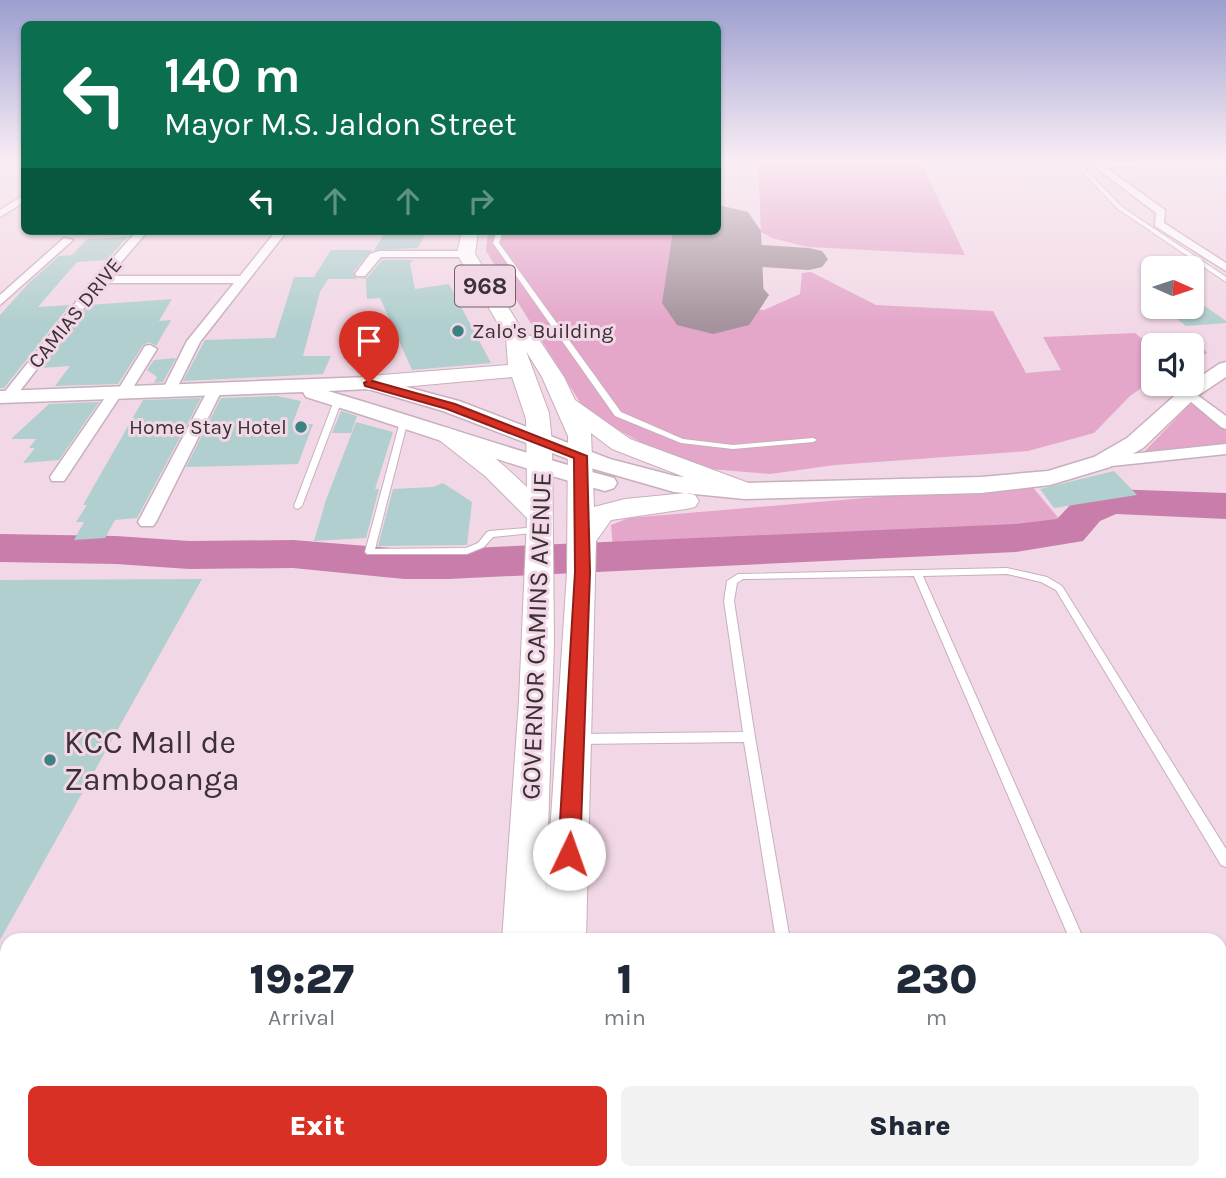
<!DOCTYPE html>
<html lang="en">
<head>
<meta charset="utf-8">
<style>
  :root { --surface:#fff; --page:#f2f2f3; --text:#1f2937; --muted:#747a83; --accent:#d93025 }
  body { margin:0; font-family:Karla,sans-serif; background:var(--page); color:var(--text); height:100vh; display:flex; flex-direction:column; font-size:26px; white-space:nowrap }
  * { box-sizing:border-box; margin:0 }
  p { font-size:23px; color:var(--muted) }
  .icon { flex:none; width:38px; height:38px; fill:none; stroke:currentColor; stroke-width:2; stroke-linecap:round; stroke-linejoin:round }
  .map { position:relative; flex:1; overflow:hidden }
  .details { position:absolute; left:0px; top:933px; width:1227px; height:247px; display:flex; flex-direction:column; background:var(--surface); border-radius:21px 21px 0 0; box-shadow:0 2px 5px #0004 }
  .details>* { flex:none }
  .banner { position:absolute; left:21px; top:21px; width:700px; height:214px; border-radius:10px; box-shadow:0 2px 5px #0004; background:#0b6e4f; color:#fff; overflow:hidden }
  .needle { width:46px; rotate:93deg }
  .controls { position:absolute; left:1141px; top:256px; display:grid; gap:14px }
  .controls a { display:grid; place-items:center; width:63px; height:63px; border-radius:10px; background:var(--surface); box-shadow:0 2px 5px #0004; font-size:35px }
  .pin { position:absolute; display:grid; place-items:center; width:60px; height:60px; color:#fff; margin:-72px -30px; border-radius:50% 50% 50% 0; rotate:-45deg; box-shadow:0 0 7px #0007 }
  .pin .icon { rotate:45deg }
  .me { position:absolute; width:77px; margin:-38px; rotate:3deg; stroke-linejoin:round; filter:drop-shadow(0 0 5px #0008) }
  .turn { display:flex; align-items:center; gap:24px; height:147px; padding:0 28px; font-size:32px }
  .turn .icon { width:91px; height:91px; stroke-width:2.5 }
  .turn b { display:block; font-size:49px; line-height:60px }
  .lanes { display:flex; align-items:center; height:66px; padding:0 28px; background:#0003; justify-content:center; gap:35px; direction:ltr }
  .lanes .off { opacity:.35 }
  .eta { display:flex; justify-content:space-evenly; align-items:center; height:119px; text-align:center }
  .eta b { font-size:42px; font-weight:800; line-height:49px }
  .action { display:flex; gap:14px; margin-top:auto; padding:14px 28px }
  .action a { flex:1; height:80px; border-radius:10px; background:var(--accent); color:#fff; font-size:28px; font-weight:800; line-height:80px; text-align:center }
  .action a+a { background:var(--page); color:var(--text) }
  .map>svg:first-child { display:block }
  .green { fill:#e4a6c9 }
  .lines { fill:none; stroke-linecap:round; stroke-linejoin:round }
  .river { fill:#c87daa; fill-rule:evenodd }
  .taxiway { fill:#a4929c; fill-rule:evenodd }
  .runway { fill:#a4929c; fill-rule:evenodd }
  .building { fill:#b0cfce }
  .lane-casing { stroke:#c8afbd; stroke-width:2 }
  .street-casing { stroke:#c8afbd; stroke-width:3 }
  .secondary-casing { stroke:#c8afbd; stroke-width:3 }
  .primary-casing { stroke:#c8afbd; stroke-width:2 }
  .lane { fill:#fff; fill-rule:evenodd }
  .street { fill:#fff; fill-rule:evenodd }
  .secondary { fill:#fff; fill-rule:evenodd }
  .primary { fill:#fff; fill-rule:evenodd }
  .route { fill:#d93025; stroke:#8d1f18; stroke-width:2 }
  .poi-dot { fill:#3a8382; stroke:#f2d8e6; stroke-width:2.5 }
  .labels { text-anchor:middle; stroke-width:6; stroke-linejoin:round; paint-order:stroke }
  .far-street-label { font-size:21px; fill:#3a3035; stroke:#f2d8e6 }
  .far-poi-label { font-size:21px; fill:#3a3035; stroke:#f2d8e6; text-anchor:start }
  .shield { fill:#f2d8e6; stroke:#71626a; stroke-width:2 }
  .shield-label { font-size:24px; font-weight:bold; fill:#3a3035 }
  .street-label { font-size:26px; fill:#3a3035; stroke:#f2d8e6 }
  .near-poi-label { font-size:32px; fill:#3a3035; stroke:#f2d8e6; text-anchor:start }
</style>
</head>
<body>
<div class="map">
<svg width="1226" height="1178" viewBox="0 0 1226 1178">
  <rect width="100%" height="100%" fill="#f2d8e6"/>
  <g class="green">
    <polygon points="758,161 920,161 965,255 808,247 772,238 761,232"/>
    <polygon points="488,231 679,231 668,304 764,310 800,294 802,273 811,272 876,305 993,311 1026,373 1061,370 1043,337 1135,333 1141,338 1192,335 1207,353 1192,361 1192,345 1153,345 1153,380 1130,396 1094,433 1028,451 835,465 770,474 710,469 658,452 586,412 486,251"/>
    <polygon points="1193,401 1226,429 1226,446 1143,453"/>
    <polygon points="1030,484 1066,527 613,548 611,525 629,518"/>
  </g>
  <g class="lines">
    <polygon class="river" points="1110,489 1226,493 1226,519 1116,514 1100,521 1083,541 1016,552 448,579 404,579 293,568 189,569 116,564 0,562 0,534 116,536 189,541 293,540 404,549 448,549 1016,524 1057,519 1072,503"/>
    <path class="taxiway" d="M716,242L809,248L822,251L828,259L822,267L809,270L744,266L769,295L763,304C734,313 705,311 677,296L668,281L674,273L698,260L697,253L703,245Z"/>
    <polygon class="runway" points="718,205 748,212 761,231 764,303 749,325 713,334 677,325 662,303 673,231 718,231"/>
  </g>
  <g class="building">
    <polygon points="386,231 427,231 418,248 374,250"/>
    <polygon points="127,237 107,260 77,262 38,307 70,305 4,388 0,388 0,315 30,282 59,256 72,255 87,239"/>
    <polygon points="331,250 372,250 353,272 357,279 367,278 382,260 413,260 410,264 415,289 449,284 491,363 412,370 380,298 367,299 366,279 328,279 320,292 303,356 331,356 323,374 183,381 205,340 275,338 294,277 314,277"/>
    <polygon points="1192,297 1226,321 1226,323 1186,326 1160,306 1192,306"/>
    <polygon points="172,299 159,321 171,320 156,346 149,342 143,345 118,384 55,386 70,366 41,368 89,305"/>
    <polygon points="176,358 163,382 154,383 157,377 147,370 154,360"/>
    <polygon points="277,396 301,401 292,425 313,424 298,464 186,467 221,398"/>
    <polygon points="201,398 137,518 115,520 105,538 74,540 84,522 76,522 87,505 83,505 143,400"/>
    <polygon points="99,402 59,460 23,463 35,448 29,448 36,439 11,439 49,404"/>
    <polygon points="341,411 357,416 351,433 332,433"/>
    <polygon points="356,422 393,432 375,489 379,489 366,538 314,541 326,500"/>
    <polygon points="1114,471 1137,495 1054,508 1040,489"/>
    <polygon points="443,483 472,502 467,545 378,546 393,489 433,487"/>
    <polygon points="202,579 0,940 0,580"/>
  </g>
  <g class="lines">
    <defs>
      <g id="lane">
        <polygon points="1072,161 1077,161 1122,207 1226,277 1226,282 1118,209"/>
        <polygon points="497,231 503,231 499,243 621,412 683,439 733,445 813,438 817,440 813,442 733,449 681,443 615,416 493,243"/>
        <polygon points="335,398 341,398 342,400 302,506 298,509 295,508 294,506"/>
        <polygon points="401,418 407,418 408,420 375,549 466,548 478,543 487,532 490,531 538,527 542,530 541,532 493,537 484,547 467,554 367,554 365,552"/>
        <polygon points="1007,568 1047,577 1062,586 1226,849 1226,867 1221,865 1056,590 1041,582 1007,574 923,576 1084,940 1070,940 914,576 743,579 737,583 734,601 755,737 790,940 776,940 744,742 579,744 575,742 573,739 575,736 579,734 743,732 724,601 727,581 738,574"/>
        <polygon points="812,1172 828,1172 829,1178 813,1178"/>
        <polygon points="1172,1172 1189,1172 1191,1178 1174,1178"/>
      </g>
      <g id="street">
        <polygon points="1087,161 1226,162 1226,168 1105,167 1165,210 1164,223 1226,263 1226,271 1155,226 1156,213"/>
        <polygon points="24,195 24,202 0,217 0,210"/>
        <polygon points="137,231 148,231 109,276 240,276 276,231 287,231 200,342 175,392 170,393 163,389 187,341 234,283 103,283 13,400 3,400 1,397 3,394 96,277"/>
        <polygon points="64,238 73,240 0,305 0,295"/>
        <polygon points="379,251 466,251 472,254 466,257 381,257 365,276 357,276 355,274 370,254"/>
        <polygon points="150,345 157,349 129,394 121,395 64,481 52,481 50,477 111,389 119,388 145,346"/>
        <polygon points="216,384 223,388 156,522 153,526 141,526 138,522 209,388"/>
        <polygon points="1189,389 1226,416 1226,429 1221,427 1184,396 1182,393 1184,390"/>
        <polygon points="1226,444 1226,454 1102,467 1094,462 1102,457"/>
      </g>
      <path id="secondary" d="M1226,362V377L1196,397L1143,448L1110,467L1050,485L981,493L745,499L674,492L594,469L443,411L368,389L328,391C424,419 517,452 614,478L617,483L614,488L605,491C504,464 406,428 306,397L303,392L0,403V391L369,377L459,401L610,459L675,476L745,483L981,477L1048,471L1094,457L1127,438L1182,389L1219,364Z"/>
      <g id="primary">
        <path d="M462,231H478L475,254L524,333L539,340L542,344L564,377L575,400L630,439L754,485L758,491L754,497L745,499L736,497L612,449L591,433L594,507L625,499L686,493L695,495L699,501L695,507L686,509L611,520L596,541L586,940H502L519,700L527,518L485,476L429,432L433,427C459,420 508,470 527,487L526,419L512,377L369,390L361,388L358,383L361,378L369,376L508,365L506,337L457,254ZM526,351L542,377L568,436L567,572L546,895L554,641L552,443L549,413Z"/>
        <rect x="481" y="1172" width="52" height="6"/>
        <rect x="533" y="1172" width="52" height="6"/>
      </g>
    </defs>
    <use href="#lane" class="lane-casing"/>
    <use href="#street" class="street-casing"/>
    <use href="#secondary" class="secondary-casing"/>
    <use href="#primary" class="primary-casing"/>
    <use href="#lane" class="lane"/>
    <use href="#street" class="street"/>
    <use href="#secondary" class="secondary"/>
    <use href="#primary" class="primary"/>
  </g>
  <linearGradient id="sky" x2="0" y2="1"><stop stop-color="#9b9ecf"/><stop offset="0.49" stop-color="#f9edf4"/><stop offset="1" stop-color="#f9edf4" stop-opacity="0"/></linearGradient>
  <rect width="1226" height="326" fill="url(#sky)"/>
  <polygon class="route" points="369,380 455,404 587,456 590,572 580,854 576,861 569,864 561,861 558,854 575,572 574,458 447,409 365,386 364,383"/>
  <g class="poi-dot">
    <circle cx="458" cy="331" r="7"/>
    <circle cx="301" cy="427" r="7"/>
    <circle cx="50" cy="760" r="7"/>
  </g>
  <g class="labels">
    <g class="far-street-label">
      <text transform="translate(75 313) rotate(-51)" y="7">CAMIAS DRIVE</text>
    </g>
    <g class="far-poi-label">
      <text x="472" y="338">Zalo's Building</text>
      <text x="287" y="434" text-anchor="end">Home Stay Hotel</text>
    </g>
    <rect class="shield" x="455" y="265.5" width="60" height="41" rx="5"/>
    <g class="shield-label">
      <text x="485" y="294">968</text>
    </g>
    <g class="street-label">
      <text transform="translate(536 636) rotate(-88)" y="9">GOVERNOR CAMINS AVENUE</text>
    </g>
    <g class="near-poi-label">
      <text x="64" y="753">KCC Mall de<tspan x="64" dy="37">Zamboanga</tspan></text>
    </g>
  </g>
</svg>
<div class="controls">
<a><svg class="needle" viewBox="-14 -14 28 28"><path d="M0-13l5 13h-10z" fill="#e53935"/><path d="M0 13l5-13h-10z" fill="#747a83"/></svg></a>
<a><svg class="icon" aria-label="sound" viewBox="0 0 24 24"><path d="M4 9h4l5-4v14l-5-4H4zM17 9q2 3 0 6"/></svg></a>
</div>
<div class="pin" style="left:369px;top:383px;background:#d93025"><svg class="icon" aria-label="arrive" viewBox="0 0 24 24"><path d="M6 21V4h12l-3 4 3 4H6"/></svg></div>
<svg class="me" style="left:569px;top:854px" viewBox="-20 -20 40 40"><circle r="19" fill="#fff"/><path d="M0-13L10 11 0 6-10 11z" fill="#d93025"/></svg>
<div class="banner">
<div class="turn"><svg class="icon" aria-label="left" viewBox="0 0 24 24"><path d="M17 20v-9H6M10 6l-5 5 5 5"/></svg><div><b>140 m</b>Mayor M.S. Jaldon Street</div></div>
<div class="lanes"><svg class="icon" aria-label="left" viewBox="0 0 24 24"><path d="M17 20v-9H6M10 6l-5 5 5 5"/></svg><svg class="icon off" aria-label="ahead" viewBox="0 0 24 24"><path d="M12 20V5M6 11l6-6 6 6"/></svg><svg class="icon off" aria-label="ahead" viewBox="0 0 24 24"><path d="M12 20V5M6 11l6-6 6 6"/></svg><svg class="icon off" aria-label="right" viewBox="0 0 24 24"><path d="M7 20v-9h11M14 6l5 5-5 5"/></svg></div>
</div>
<section class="details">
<div class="eta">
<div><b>19:27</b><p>Arrival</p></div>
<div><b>1</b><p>min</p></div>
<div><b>230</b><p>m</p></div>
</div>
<div class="action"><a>Exit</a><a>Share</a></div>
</section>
</div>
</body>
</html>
